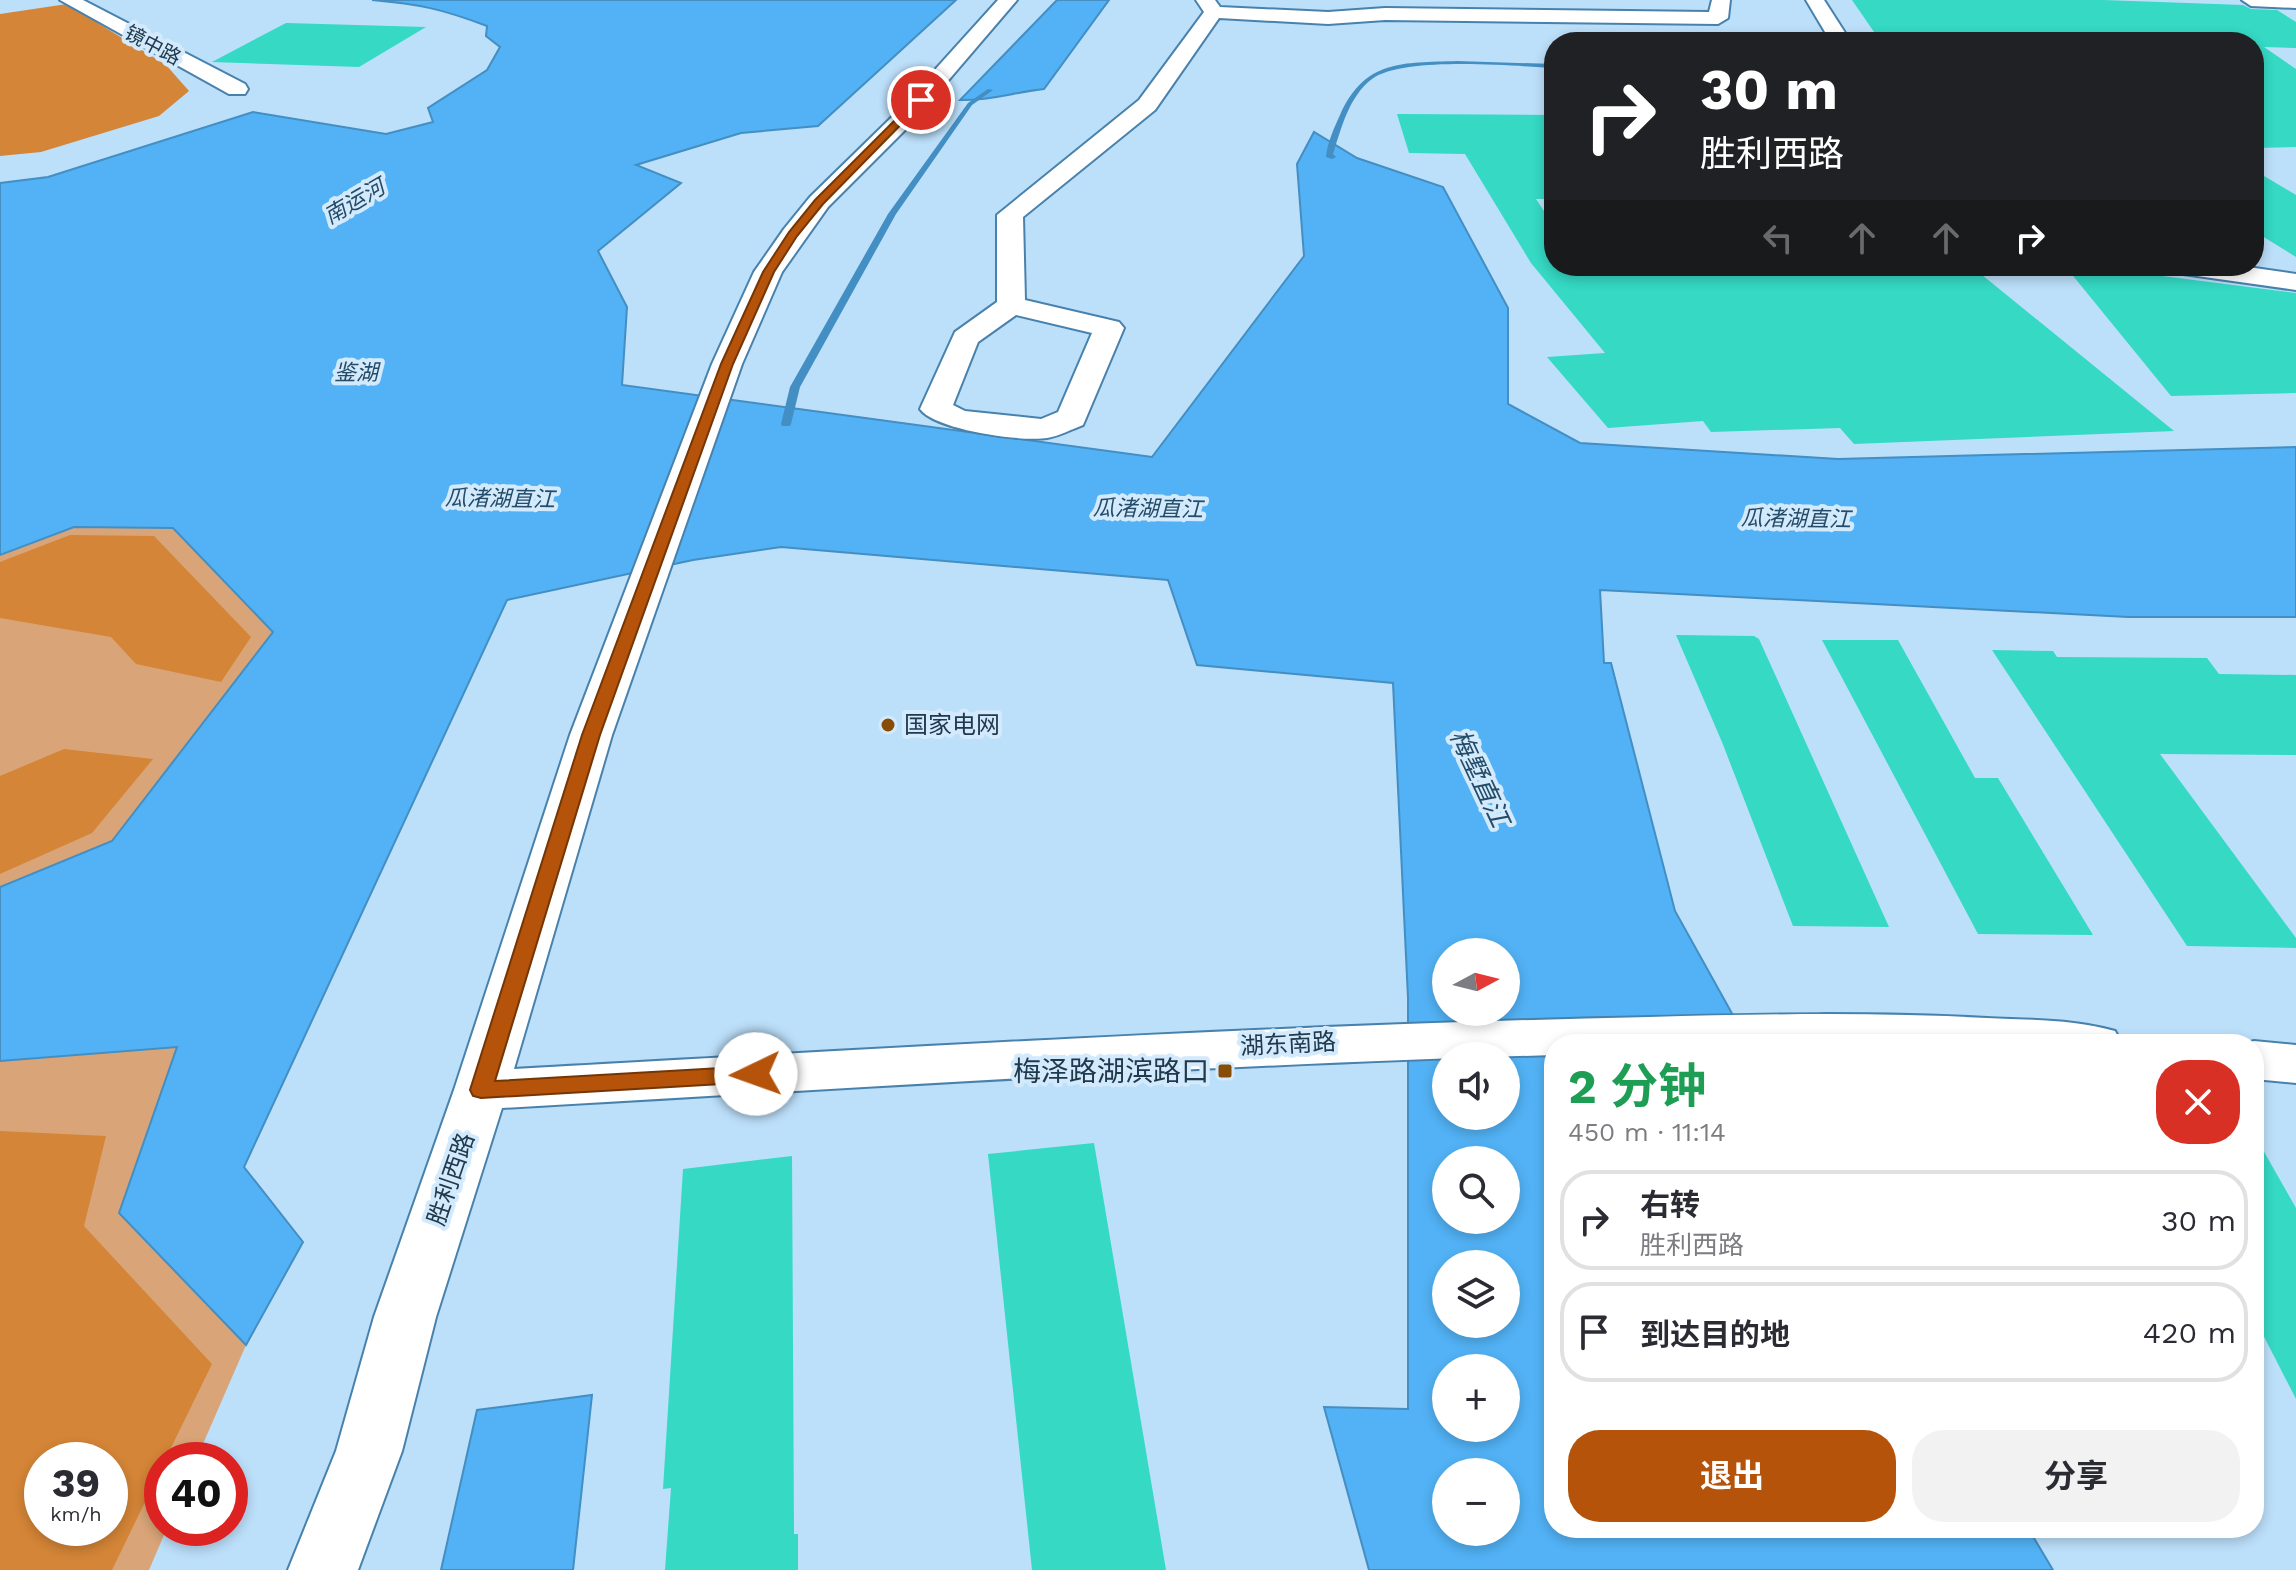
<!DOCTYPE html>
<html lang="zh">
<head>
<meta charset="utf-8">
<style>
  :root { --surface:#fff; --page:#f2f2f3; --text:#2b2b33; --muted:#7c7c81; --line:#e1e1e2; --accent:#b45309 }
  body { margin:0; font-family:"Work Sans","Noto Sans SC",sans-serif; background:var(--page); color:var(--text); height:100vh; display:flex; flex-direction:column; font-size:30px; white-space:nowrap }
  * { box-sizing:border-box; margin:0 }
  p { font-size:26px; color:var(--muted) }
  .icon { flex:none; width:44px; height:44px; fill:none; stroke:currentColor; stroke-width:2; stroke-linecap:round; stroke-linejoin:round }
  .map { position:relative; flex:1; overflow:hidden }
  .sheet { position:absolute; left:1544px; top:1034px; width:720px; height:504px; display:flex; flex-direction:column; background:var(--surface); border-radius:32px; box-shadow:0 4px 12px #0003 }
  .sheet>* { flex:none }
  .banner { position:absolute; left:1544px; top:32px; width:720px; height:244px; border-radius:32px; box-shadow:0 4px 12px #0003; background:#202124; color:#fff; overflow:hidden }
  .needle { width:52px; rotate:83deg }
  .tools { position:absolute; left:1432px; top:938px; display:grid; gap:16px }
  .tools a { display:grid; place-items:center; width:88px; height:88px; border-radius:50%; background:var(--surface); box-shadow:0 4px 12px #0003; font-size:40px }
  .speed { position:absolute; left:24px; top:1442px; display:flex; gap:16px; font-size:40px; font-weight:700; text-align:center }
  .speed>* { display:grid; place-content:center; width:104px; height:104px; border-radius:50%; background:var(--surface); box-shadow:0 4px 12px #0003; line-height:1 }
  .speed small { font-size:20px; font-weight:400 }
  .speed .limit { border:12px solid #d22; background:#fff; color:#111 }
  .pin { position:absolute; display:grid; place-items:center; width:68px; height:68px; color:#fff; margin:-34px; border:4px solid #fff; border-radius:50%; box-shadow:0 2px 8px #0007 }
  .me { position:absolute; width:88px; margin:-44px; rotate:267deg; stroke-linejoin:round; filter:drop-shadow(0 0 6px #0008) }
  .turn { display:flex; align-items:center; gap:28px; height:168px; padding:0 24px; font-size:36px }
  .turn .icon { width:104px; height:104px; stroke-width:2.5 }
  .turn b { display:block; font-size:56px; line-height:68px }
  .lanes { display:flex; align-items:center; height:76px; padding:0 24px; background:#0003; justify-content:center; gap:40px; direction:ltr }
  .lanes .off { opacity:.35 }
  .round { display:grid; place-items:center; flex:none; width:84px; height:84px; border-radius:32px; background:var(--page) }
  .summary { display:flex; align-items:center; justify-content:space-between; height:136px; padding:0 24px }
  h1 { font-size:48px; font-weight:700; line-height:60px; color:#1e9e55 }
  .primary-button { display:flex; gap:16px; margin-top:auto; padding:16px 24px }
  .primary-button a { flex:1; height:92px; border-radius:32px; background:var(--accent); color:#fff; font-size:32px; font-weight:700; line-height:92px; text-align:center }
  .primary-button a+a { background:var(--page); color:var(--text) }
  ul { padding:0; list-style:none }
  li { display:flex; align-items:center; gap:24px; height:100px; margin:0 16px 12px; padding:0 8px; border:4px solid var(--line); border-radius:32px }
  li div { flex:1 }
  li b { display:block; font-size:30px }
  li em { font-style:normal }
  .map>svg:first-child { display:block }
  .green { fill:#d9a578; fill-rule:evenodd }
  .forest { fill:#d48537; fill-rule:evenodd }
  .water { fill:#52b2f5; stroke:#438ec2; stroke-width:2; fill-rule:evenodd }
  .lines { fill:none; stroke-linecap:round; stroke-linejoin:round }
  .stream { fill:#438ec2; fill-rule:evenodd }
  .building { fill:#35d9c4 }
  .minor-casing { stroke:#4882ac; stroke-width:4 }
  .minor { fill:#fff; fill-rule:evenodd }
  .route { fill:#b45309; stroke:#753606; stroke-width:2 }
  .poi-dot { fill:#874d05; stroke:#d3eafd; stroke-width:3 }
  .labels { text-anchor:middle; stroke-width:8; stroke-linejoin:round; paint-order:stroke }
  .far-street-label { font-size:20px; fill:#20394b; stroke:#d3eafd }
  .far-water-label { font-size:22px; font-style:italic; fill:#244b67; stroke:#d3eafd }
  .poi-label { font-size:24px; fill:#20394b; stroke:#d3eafd; text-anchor:start }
  .street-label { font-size:24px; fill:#20394b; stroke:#d3eafd }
  .water-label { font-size:26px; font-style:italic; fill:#244b67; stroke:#d3eafd }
  .near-poi-label { font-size:28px; fill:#20394b; stroke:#d3eafd; text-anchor:end }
</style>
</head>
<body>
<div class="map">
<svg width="2296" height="1570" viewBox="0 0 2296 1570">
  <rect width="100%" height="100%" fill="#bcdffa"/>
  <g class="green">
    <polygon points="74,527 173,528 273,632 112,841 0,887 0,555"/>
    <path d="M178,1047L119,1213L246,1345L196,1460H162V1528H167L149,1570H0V1061ZM42,1460H110V1528H42Z"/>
  </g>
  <g class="forest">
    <polygon points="67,4 166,65 189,91 159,116 41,152 0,156 0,14"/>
    <polygon points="70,535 154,536 251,637 221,682 136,664 111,637 0,618 0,562"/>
    <polygon points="64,749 153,759 92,833 0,874 0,776"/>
    <path d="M0,1131L106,1136L84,1226L212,1364L165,1460H162V1467L112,1570H0ZM42,1460H110V1528H42Z"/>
  </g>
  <g class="water">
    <path d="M372,0H956L818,126L741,133L636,165L681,183L598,251L627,307L622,385L1152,457L1304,256L1297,164L1314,132L1357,158L1443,187L1508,308V404L1580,443L1838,459L2296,447V617H2128L1600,590L1604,663H1611L1675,911L1749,1044H1554V1528H2028L2053,1570H1369L1324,1407L1408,1409V998L1393,683L1197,665L1168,580L781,547L693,560L507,600L244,1167L303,1242L246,1345L119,1213L177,1047L0,1061V887L112,841L273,632L173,528L74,527L0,555V183L48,177L253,112L386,134L433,122L428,108L487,70L500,47L486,36L487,26C442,9 419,4 372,0ZM1446,952H1506V1012H1446ZM1446,1056H1506V1116H1446ZM1446,1160H1506V1220H1446ZM1446,1264H1506V1324H1446ZM1446,1368H1506V1428H1446ZM1446,1472H1506V1532H1446Z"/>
    <path d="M1057,0H1109L1044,89C1015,92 990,101 960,100Z"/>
    <polygon points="592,1395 573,1570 441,1570 477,1410"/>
  </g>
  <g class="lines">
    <g class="stream">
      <path d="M1457,61L1554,64V68C1513,66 1404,56 1372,79C1349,96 1341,129 1333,154L1336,157L1332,159L1326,157C1327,144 1334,128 1340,115C1365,59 1403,63 1457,61Z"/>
      <polygon points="988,89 993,90 972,105 896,214 800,387 791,424 790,426 782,426 781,424 790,387 888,214 968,103"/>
    </g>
  </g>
  <g class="building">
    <polygon points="1852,0 2103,0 2243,5 2251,9 2277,10 2296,22 2296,48 2264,47 2296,69 2296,147 2254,148 2254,42 2052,38 2056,41 1881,42"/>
    <polygon points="286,23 426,27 359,67 212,62"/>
    <polygon points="1397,114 1554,115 1554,199 1536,199 1554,226 1554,266 1971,266 2174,431 1854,444 1840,428 1711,432 1703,421 1608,428 1547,357 1605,353 1531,263 1465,154 1409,153"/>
    <polygon points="2254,170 2296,195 2296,257 2254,231"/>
    <polygon points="2065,266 2129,266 2131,272 2296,293 2296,393 2171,396"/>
    <polygon points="1676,635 1754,636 1759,639 1889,927 1793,926 1722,742"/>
    <polygon points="1822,640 1898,640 1975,778 1998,778 2093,935 1978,934"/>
    <polygon points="1992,650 2053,651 2057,657 2207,658 2219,674 2296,675 2296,755 2160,754 2296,938 2296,948 2187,946"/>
    <polygon points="2254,1134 2296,1208 2296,1399 2254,1317"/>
    <polygon points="1094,1143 1166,1570 1032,1570 988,1154"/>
    <polygon points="792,1156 794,1534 798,1534 798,1570 665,1570 671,1488 663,1489 683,1169"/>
  </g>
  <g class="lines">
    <defs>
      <g id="minor">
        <polygon points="60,0 83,0 245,84 248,89 245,94 229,94"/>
        <path d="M998,0H1017L911,124L828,207L782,272L742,364L612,735L514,1069C892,1048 1270,1025 1649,1017C1761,1014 1874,1012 1987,1018C2029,1020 2074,1019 2115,1031L2122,1044H1554V1055C1207,1065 852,1088 502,1108L436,1317L402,1451L358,1570H288L336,1451L374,1317L454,1090L570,735L712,364L754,272L784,229L810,197L895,114Z"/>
        <path d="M1196,0H1215L1220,7L1328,12L1385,8L1709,12L1712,0H1730L1728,18L1718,24L1385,20L1328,24L1219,18L1155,110L1023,217L1025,300L1119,322L1124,328L1083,425C1072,429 1060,436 1047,438C1022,442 935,430 920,409L955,332L997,302V215L1139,100L1204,12ZM1016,315L1092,333L1058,412L1041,419L965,411L953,405L978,342Z"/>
        <polygon points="1806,0 1824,0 1851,42 1831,42"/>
        <polygon points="2242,0 2296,0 2296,8 2251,6"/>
        <polygon points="2169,266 2241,266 2296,274 2296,290 2183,274 2173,272"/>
        <polygon points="2254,1041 2296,1045 2296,1083 2254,1079 2254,1044 2245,1044"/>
      </g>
    </defs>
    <use href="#minor" class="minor-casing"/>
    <use href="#minor" class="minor"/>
  </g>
  <polygon class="route" points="917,98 925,100 823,204 797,236 774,272 733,364 600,735 495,1081 756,1066 763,1069 767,1074 763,1080 756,1082 481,1098 473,1096 470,1090 582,735 721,364 763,272 789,232 815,200"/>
  <g class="poi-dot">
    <circle cx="888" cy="725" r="8"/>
    <rect x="1217" y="1063" width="16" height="16" rx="4"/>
  </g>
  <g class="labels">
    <g class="far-street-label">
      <text transform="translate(153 45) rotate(28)" y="7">镜中路</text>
    </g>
    <g class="far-water-label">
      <text transform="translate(354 201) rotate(-30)" y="8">南运河</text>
      <text x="356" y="380">鉴湖</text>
      <text transform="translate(500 498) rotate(1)" y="8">瓜渚湖直江</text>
      <text transform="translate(1148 508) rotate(1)" y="8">瓜渚湖直江</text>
      <text transform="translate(1796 518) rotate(1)" y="8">瓜渚湖直江</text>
    </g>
    <g class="poi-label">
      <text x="904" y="733">国家电网</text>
    </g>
    <g class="street-label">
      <text transform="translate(1288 1044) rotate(-3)" y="8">湖东南路</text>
      <text transform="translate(451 1179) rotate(-71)" y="8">胜利西路</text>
    </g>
    <g class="water-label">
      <text transform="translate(1480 778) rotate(65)" y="9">梅墅直江</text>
    </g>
    <g class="near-poi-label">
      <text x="1209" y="1081">梅泽路湖滨路口</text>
    </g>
  </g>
</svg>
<div class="tools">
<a><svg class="needle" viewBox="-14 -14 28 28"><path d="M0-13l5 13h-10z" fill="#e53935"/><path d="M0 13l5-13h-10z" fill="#7c7c81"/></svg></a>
<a><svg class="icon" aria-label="sound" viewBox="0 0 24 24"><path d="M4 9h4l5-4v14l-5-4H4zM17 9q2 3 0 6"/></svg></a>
<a><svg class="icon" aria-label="search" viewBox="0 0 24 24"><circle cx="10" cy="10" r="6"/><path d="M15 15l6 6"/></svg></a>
<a><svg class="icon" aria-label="layers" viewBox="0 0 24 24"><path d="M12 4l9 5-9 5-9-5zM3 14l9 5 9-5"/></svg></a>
<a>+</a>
<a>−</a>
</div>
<div class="speed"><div>39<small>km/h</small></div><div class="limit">40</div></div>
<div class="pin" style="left:921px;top:100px;background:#d93025"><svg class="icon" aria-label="arrive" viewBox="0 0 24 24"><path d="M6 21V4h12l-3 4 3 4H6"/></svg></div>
<svg class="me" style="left:756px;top:1074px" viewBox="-20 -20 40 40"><circle r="19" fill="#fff"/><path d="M0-13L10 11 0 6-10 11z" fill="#b45309"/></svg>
<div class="banner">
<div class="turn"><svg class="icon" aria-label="right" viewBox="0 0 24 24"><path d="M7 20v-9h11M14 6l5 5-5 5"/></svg><div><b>30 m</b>胜利西路</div></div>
<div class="lanes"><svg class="icon off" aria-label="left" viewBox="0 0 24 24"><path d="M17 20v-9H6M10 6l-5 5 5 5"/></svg><svg class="icon off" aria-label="ahead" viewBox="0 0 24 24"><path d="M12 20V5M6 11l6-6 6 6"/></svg><svg class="icon off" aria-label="ahead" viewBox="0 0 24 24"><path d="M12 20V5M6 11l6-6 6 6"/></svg><svg class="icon" aria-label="right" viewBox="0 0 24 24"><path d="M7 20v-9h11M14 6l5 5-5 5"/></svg></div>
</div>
<section class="sheet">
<div class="summary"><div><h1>2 分钟</h1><p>450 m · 11:14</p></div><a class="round" style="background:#d93025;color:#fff"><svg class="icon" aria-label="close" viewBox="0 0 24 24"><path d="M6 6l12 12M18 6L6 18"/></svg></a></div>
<ul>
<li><svg class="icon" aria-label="right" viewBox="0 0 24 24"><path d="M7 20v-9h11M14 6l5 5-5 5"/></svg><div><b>右转</b><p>胜利西路</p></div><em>30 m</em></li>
<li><svg class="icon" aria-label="arrive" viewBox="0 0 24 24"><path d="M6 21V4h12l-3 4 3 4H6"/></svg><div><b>到达目的地</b></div><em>420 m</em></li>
</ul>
<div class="primary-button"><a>退出</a><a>分享</a></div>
</section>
</div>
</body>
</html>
